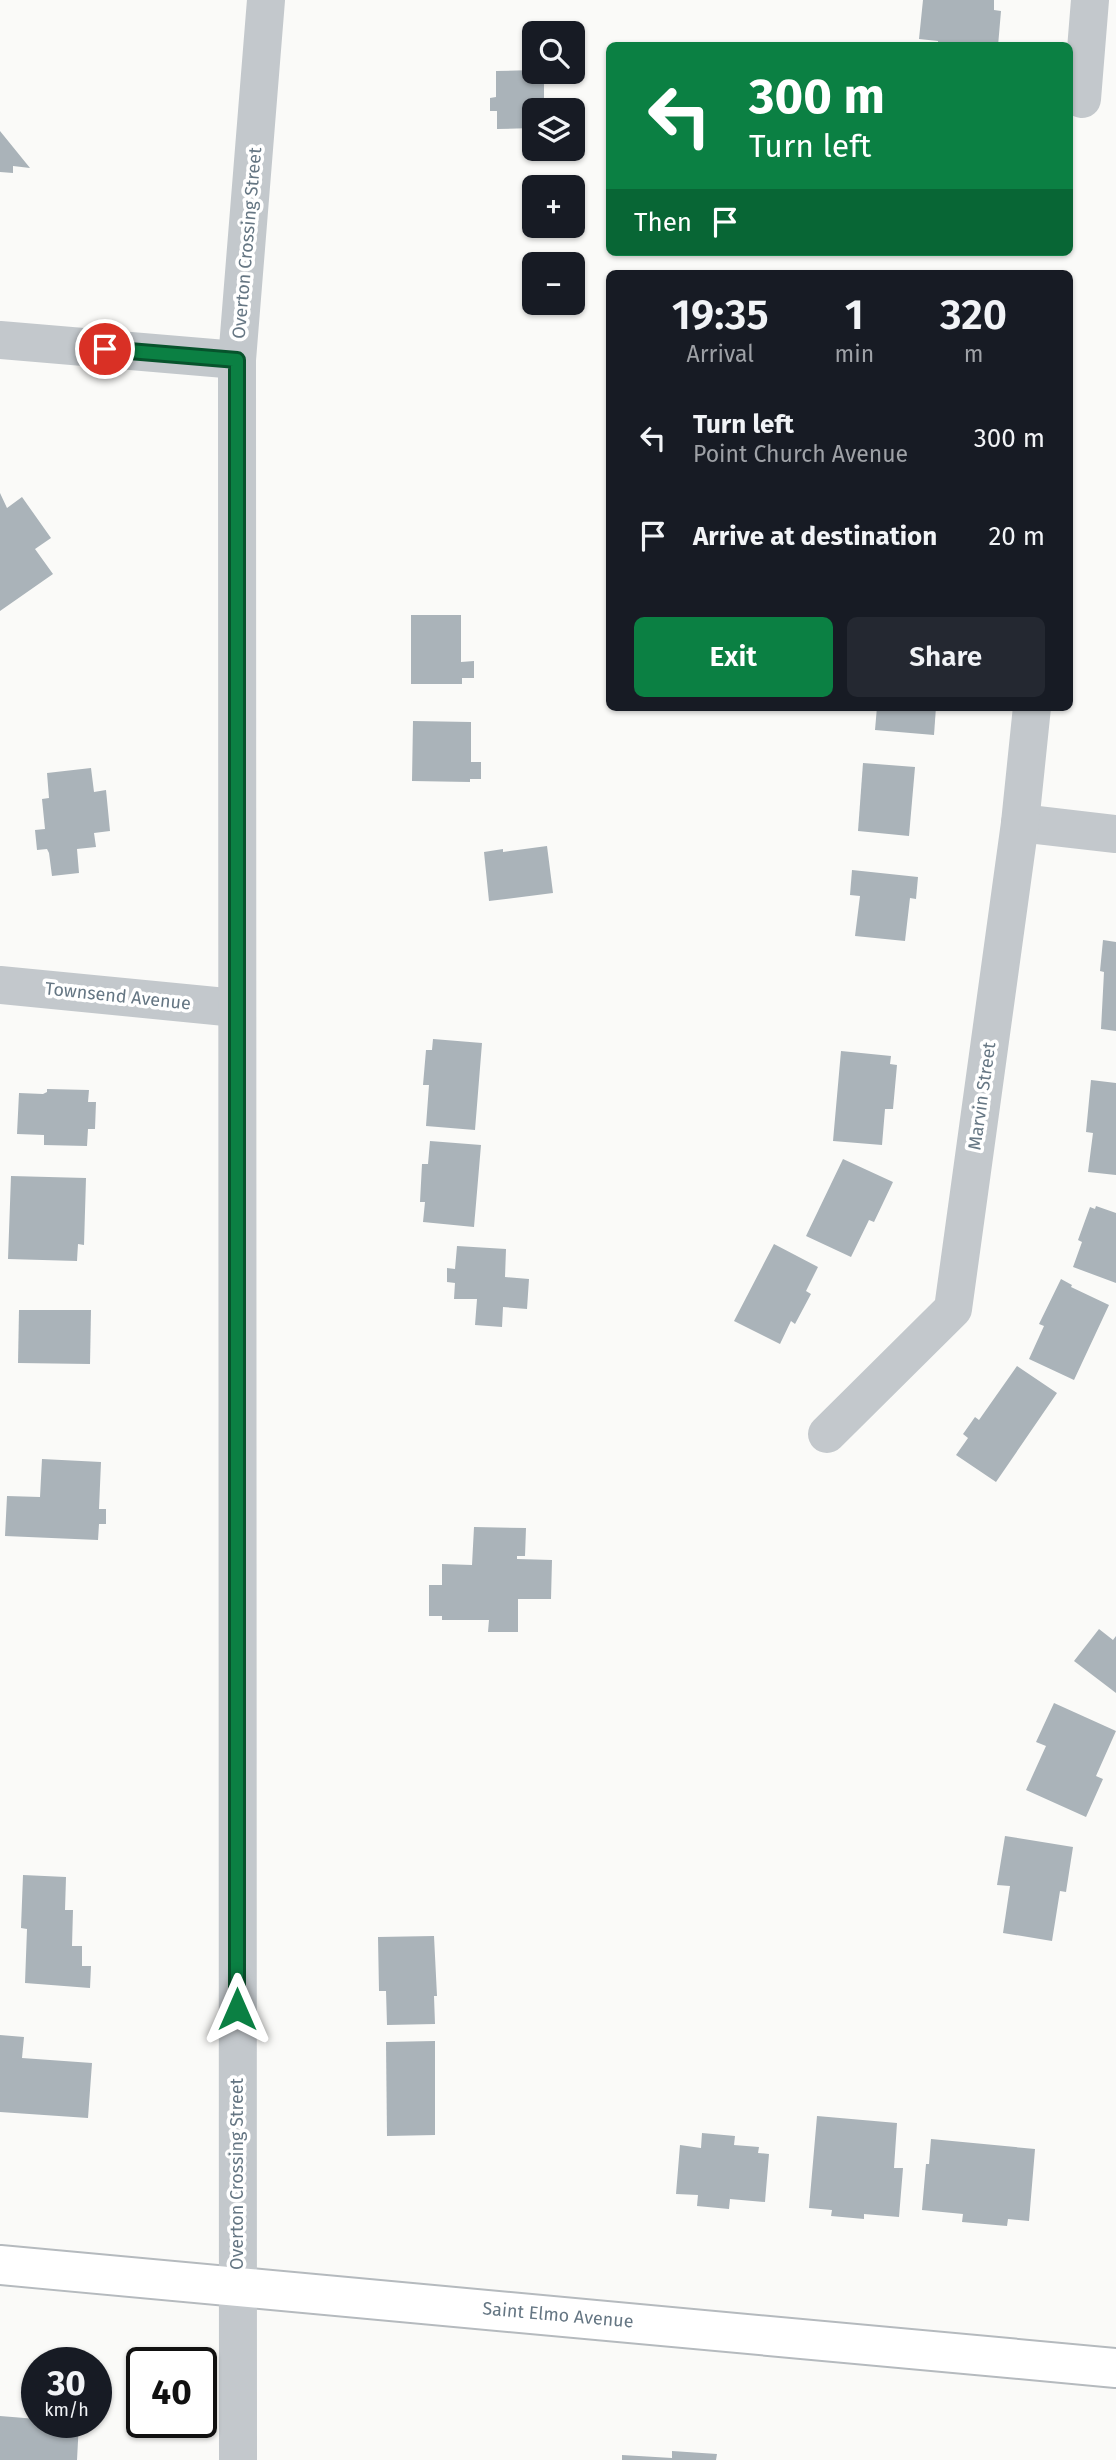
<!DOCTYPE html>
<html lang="en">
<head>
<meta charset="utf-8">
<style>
  :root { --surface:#171b24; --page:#242831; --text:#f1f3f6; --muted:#9ea1a6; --accent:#0b8043 }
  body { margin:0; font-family:"Fira Sans",sans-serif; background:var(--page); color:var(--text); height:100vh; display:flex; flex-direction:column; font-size:26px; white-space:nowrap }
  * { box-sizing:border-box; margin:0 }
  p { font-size:23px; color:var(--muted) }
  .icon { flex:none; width:38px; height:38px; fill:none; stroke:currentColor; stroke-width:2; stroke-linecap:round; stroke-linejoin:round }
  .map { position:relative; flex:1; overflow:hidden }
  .side { position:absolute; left:606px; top:270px; width:467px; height:441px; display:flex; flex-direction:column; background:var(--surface); border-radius:10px; box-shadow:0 2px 5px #0004 }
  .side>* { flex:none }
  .hud { position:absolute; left:606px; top:42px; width:467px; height:214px; border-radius:10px; box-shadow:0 2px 5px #0004; background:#0b8043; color:#fff; overflow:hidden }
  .controls { position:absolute; left:522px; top:21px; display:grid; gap:14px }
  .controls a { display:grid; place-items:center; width:63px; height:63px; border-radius:10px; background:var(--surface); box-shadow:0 2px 5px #0004; font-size:35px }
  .speed { position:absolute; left:21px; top:2347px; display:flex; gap:14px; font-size:35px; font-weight:700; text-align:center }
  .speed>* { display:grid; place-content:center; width:91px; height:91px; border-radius:50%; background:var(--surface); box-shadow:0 2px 5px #0004; line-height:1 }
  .speed small { font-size:18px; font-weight:400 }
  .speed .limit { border:4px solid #111; border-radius:10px; background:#fff; color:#111 }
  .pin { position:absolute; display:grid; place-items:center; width:60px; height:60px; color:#fff; margin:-30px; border:4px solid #fff; border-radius:50%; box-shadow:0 2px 7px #0007 }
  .me { position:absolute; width:77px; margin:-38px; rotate:0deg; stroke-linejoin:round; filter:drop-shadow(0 0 5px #0008) }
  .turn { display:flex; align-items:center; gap:24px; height:147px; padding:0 28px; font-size:32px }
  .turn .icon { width:91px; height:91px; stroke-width:2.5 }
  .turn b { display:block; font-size:49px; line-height:60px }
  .then { display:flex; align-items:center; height:66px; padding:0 28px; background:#0003; gap:14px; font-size:26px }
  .eta { display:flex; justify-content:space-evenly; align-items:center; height:119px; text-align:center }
  .eta b { font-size:42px; font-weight:600; line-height:49px }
  .action { display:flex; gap:14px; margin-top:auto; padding:14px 28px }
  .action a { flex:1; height:80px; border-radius:10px; background:var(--accent); color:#fff; font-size:28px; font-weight:600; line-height:80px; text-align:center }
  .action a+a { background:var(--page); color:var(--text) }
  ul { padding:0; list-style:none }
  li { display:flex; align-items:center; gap:21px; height:98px; padding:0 28px }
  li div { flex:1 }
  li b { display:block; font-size:26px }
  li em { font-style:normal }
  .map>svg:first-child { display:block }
  .building { fill:#aab3b9 }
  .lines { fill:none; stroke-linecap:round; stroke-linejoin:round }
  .major-casing { stroke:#b5babe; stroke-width:42 }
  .minor { stroke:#c3c8cc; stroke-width:38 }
  .major { stroke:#fff; stroke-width:38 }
  .route-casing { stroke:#07532c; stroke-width:18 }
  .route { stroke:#0b8043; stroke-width:12 }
  .labels { text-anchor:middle; stroke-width:7; stroke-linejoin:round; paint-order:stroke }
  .street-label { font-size:18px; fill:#657683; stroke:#fff }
</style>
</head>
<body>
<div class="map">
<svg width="1116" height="2460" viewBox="0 0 1116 2460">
  <rect width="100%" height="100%" fill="#fafaf8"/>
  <g class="building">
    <polygon points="923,0 994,0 994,10 1001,11 998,46 938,46 938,41 919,39"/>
    <polygon points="534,70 544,72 544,110 534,110 534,128 497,129 497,111 490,111 490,98 496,97 496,71"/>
    <polygon points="0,131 30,168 13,166 13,173 0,172"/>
    <polygon points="0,493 7,508 22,497 51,538 35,549 53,574 0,611"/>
    <polygon points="411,615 461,615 461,662 474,661 474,678 462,678 462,684 411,684"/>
    <polygon points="877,707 936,707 934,735 875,730"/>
    <polygon points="413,721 471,722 471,762 481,762 481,779 470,779 470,782 412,781"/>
    <polygon points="863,763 915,767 909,836 858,831"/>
    <polygon points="91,768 94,792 106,790 110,831 94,833 96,847 77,849 79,873 52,876 49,853 47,849 37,850 35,830 45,829 42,799 49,798 47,773"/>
    <polygon points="547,846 553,893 489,901 484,852 503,849 503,852"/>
    <polygon points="852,870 918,877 916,899 910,898 905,941 855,936 860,896 850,895"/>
    <polygon points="1103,940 1116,942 1116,1031 1101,1029 1104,972 1100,971"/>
    <polygon points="433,1039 482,1043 475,1130 426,1126 429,1085 423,1085 426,1050 432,1050"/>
    <polygon points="841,1051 891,1056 890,1064 897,1065 893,1109 885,1109 882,1145 833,1141"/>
    <polygon points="1091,1080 1116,1083 1116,1175 1088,1172 1093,1133 1086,1132"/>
    <polygon points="47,1089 89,1090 88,1102 96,1102 95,1129 88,1129 87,1146 44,1145 44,1135 17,1134 19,1093 43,1094 47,1092"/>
    <polygon points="430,1141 481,1145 474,1227 423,1222 425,1202 420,1202 422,1164 428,1164"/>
    <polygon points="843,1159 893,1182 874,1222 869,1220 851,1257 806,1236"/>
    <polygon points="11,1176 86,1178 84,1245 78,1244 77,1261 8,1259"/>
    <polygon points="1096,1206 1116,1213 1116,1283 1073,1267 1082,1242 1078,1240 1090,1207 1095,1209"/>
    <polygon points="774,1244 818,1267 806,1291 811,1294 795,1324 791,1321 780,1344 734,1321"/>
    <polygon points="457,1246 506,1249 505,1277 529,1279 527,1309 503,1307 502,1327 475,1325 477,1299 454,1299 455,1283 447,1282 447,1268 455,1269"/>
    <polygon points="1061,1279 1072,1285 1071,1287 1109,1305 1074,1380 1029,1359 1044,1326 1039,1324"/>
    <polygon points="19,1310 91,1310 90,1364 18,1363"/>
    <polygon points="1017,1366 1057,1393 996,1482 956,1455 968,1438 963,1434 975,1417 979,1420"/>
    <polygon points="42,1459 101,1462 99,1509 106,1509 106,1524 99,1524 98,1540 5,1536 7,1496 40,1497"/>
    <polygon points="474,1527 526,1528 525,1556 517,1556 517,1559 552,1560 551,1599 518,1599 518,1632 488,1632 489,1620 442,1620 442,1616 429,1616 429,1585 442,1585 442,1564 472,1565"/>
    <polygon points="1099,1629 1113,1640 1116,1636 1116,1693 1074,1661"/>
    <polygon points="1054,1703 1116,1731 1096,1776 1103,1779 1086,1817 1026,1790 1046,1746 1036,1742"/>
    <polygon points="1005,1836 1073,1847 1066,1892 1060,1891 1052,1941 1003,1933 1010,1886 997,1885"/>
    <polygon points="23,1875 66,1877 65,1910 73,1910 72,1946 82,1946 82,1966 91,1966 90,1988 25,1983 27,1929 21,1928"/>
    <polygon points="434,1936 437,1996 434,1996 435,2024 387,2025 386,1991 379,1991 378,1937"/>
    <polygon points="0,2035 24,2037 22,2058 92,2063 88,2118 0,2112"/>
    <polygon points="435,2041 435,2135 387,2136 386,2042"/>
    <polygon points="817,2116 897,2123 894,2168 903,2168 899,2217 864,2214 864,2219 831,2216 832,2210 809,2208"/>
    <polygon points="702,2133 735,2136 734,2145 759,2147 758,2153 769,2154 765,2202 730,2199 729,2209 697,2206 698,2195 676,2194 680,2145 701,2148"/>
    <polygon points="931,2139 1035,2149 1029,2221 1008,2219 1007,2226 962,2222 963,2214 922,2210 926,2164 929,2164"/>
    <polygon points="0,2416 37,2419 37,2422 79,2422 77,2460 0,2460"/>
    <polygon points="672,2451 717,2454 716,2460 622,2460 622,2455 672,2458"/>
  </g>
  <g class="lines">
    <defs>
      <polyline id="major" points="0,2265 1116,2368"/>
    </defs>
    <use href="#major" class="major-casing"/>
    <g class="minor">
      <polyline points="1082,99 1090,0"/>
      <polyline points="0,340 237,360"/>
      <polyline points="1020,823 1116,834"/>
      <polyline points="0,985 236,1008"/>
      <polyline points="827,1434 953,1309 1020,823 1032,707"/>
      <polyline points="238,2460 237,360 266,0"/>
    </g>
    <use href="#major" class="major"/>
  </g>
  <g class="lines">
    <defs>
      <polyline id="route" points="105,349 237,360 237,2009"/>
    </defs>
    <use href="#route" class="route-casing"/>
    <use href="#route" class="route"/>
  </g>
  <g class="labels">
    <g class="street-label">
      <text transform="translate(247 243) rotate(-85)" y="6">Overton Crossing Street</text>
      <text transform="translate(118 996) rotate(6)" y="6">Townsend Avenue</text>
      <text transform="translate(982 1096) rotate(-82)" y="6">Marvin Street</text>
      <text transform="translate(237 2174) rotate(-90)" y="6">Overton Crossing Street</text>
      <text transform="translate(558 2315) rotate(5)" y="6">Saint Elmo Avenue</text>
    </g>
  </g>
</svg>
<div class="controls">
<a><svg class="icon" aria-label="search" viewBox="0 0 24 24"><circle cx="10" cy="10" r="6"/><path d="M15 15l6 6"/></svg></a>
<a><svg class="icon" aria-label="layers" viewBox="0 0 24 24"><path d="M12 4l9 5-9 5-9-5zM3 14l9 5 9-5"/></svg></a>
<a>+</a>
<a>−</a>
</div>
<div class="speed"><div>30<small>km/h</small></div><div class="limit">40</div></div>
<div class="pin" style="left:105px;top:349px;background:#d93025"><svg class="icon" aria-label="arrive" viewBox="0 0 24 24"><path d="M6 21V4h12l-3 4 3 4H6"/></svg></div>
<svg class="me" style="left:237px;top:2009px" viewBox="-20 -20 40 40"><path d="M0-17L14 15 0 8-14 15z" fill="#0b8043" stroke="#fff" stroke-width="4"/></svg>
<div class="hud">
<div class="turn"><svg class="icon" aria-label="left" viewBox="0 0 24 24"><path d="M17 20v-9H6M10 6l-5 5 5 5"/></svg><div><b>300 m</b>Turn left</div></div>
<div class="then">Then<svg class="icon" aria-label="arrive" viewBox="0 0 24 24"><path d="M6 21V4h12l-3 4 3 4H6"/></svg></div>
</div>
<section class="side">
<div class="eta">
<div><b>19:35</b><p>Arrival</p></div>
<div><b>1</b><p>min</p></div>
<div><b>320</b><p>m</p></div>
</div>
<ul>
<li><svg class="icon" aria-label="left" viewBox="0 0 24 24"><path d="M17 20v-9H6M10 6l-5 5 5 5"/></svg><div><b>Turn left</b><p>Point Church Avenue</p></div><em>300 m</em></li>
<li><svg class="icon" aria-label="arrive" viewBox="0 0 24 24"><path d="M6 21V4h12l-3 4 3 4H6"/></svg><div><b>Arrive at destination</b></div><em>20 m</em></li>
</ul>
<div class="action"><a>Exit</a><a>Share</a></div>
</section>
</div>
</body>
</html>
